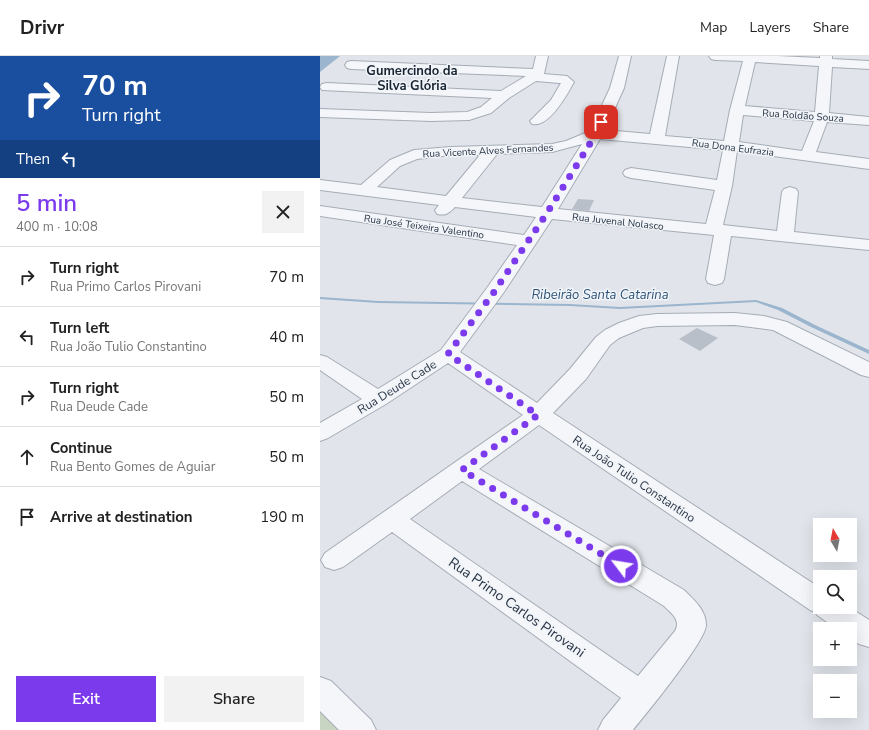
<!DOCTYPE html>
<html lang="en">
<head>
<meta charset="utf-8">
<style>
  :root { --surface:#fff; --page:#f2f2f2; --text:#222; --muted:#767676; --line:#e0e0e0; --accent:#7c3aed }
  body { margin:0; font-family:"Nunito Sans",sans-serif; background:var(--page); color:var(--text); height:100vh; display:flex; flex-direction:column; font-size:15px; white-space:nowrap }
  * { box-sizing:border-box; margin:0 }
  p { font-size:13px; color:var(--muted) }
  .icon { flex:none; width:22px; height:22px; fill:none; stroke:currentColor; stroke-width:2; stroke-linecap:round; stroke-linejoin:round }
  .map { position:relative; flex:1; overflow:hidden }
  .drawer { display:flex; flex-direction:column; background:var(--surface); width:320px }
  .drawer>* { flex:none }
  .banner { background:#1a4fa0; color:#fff; overflow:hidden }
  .needle { width:26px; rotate:350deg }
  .controls { position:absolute; left:493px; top:462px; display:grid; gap:8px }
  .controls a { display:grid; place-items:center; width:44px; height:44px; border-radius:0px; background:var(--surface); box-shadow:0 4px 16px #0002; font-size:20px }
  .pin { position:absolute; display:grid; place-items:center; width:34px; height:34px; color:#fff; margin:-17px; border-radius:8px; box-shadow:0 2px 6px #0006 }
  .me { position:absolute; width:44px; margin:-22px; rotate:301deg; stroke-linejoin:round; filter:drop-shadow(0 0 3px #0008) }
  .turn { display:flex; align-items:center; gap:14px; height:84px; padding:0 16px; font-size:18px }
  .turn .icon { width:52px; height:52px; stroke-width:2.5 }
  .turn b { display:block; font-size:28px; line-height:34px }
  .then { display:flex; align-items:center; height:38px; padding:0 16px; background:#0003; gap:8px; font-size:15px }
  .round { display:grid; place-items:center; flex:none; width:42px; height:42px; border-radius:0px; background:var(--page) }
  .overview { display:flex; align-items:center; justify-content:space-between; height:68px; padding:0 16px }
  h1 { font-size:24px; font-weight:600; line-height:30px; color:var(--accent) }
  .primary-button { display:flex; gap:8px; margin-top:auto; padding:8px 16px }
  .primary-button a { flex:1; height:46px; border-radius:0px; background:var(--accent); color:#fff; font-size:16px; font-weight:600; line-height:46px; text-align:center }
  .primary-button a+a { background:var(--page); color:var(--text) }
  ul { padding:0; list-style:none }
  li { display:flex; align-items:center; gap:12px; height:60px; padding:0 16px; border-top:1px solid var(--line) }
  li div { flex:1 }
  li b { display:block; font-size:15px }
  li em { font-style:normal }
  header { display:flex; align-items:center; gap:24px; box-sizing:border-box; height:56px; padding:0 20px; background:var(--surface); border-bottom:1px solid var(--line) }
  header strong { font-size:19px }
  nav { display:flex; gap:22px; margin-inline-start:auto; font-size:14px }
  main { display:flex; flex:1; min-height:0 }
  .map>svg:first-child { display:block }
  .green { fill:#c8d5c2 }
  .water { fill:#9ab5cd }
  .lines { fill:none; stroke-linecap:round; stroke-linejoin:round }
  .stream { fill:#9ab5cd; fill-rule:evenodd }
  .building { fill:#b8bfc9 }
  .minor-casing { stroke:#a6acb6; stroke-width:2 }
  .minor { fill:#f4f6f9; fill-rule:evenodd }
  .route { stroke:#7c3aed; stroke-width:7; stroke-dasharray:0 12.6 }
  .labels { text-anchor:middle; stroke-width:3; stroke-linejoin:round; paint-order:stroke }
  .far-street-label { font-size:10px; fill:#283444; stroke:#f1f4f8 }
  .street-label { font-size:12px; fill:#283444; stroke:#f1f4f8 }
  .far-district-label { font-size:13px; font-weight:bold; fill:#1a2534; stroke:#f1f4f8 }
  .water-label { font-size:13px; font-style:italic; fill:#2f557a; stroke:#f1f4f8 }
  .near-street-label { font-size:14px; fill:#283444; stroke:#f1f4f8 }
</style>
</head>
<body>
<header>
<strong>Drivr</strong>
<nav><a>Map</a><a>Layers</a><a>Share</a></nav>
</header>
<main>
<section class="drawer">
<div class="banner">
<div class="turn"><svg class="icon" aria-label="right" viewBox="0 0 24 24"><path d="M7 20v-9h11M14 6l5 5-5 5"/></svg><div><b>70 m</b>Turn right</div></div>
<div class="then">Then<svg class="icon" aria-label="left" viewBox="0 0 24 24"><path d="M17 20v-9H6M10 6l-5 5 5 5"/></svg></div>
</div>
<div class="overview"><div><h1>5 min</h1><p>400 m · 10:08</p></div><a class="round"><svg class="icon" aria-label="close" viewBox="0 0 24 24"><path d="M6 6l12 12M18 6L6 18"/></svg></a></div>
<ul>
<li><svg class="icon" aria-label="right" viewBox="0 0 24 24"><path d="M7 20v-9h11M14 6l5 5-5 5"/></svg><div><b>Turn right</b><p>Rua Primo Carlos Pirovani</p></div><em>70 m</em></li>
<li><svg class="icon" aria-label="left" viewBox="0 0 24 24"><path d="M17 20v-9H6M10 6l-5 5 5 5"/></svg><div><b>Turn left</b><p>Rua João Tulio Constantino</p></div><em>40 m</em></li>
<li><svg class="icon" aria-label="right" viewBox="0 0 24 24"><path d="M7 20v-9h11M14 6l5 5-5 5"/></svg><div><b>Turn right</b><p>Rua Deude Cade</p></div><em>50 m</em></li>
<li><svg class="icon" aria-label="ahead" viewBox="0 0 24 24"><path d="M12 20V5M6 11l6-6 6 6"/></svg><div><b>Continue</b><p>Rua Bento Gomes de Aguiar</p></div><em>50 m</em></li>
<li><svg class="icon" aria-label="arrive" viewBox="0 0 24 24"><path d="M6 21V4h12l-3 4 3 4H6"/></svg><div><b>Arrive at destination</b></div><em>190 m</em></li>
</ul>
<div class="primary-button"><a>Exit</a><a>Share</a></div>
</section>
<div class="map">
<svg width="549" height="674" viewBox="0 0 549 674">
  <rect width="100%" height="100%" fill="#e1e5eb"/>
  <polygon class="green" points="0,655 19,674 0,674"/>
  <polygon class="water" points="0,0 20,0 0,16"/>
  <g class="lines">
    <polygon class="stream" points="0,241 58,245 250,248 300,251 436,244 462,252 495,269 549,294 549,298 491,271 458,254 436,246 300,253 250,250 58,247 0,243"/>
  </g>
  <g class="building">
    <polygon points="258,143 274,144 269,155 252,153"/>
    <polygon points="377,272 398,282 380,295 359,283"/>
  </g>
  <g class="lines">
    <defs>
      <g id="minor">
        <path d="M216,0H228L224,18L247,20L254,26C247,39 229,72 212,68L210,65L231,44L241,27H239L216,25L189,42L171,57L149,64L111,65L0,61V53L111,57L147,56L161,51L172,42L2,34L0,31L2,28L7,27L181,35L206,20L31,13L27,12L25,9L27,6L31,5L213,13Z"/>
        <path d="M299,0H311L304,32L285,74L330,78L347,0H359L345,80L404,85L410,54L423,5L395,4L391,3L389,0H458L500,2V0H512V3L549,5V13L512,11L509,57L549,61V69L507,66L496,96L549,103V113L417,95L412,130L403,169L457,175L462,136L464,133L470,131L476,133L478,136L474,176L549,184V194L411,180L404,223L402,227L395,229L388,227L386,223L394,179L232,163L184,236L140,296L217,347L250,313L276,281L285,274L299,267L319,260L337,258L415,257L444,260L467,266L549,306V321L541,319L453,274L415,269L337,270L323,272L299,282L290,289L266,323L233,357L500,532V551H529L549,564V591L539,588L530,582V573H517L497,559L495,556L490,554L219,369L159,413L364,534C374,544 386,554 386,569C386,585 326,658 313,674H278L283,664L301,642L72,476L23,511L14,514L5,511L1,504L5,497L203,359L128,307L66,348L8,382L0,385V367L42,343L0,314V299L7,301L58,333L121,294L167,232L197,189L0,160V150L204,179L216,161L135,151C129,157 126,160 117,158L115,154L119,149L0,134V124L41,129L70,104L94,94L131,91L232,88L246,85L270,75L290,32ZM435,6L499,10L495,56L425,50ZM423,59L494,65L482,95L419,86ZM280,83L403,94L397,124L311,112L305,114L303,117L305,120L311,122L395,134L386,168L238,153ZM262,88L222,151L142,142L177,98L232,96ZM131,99H160L126,140L57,131L80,110L97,103ZM142,425L344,550C352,558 361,564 355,575L318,620L90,463Z"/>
        <polygon points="0,621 11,625 51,664 56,674 19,674 0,655"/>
      </g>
    </defs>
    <use href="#minor" class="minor-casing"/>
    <use href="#minor" class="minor"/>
  </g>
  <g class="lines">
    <polyline class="route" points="281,66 276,78 227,157 174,236 128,298 218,359 142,414 301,510"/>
  </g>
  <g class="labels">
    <g class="far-street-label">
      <text transform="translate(483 59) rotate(4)" y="4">Rua Roldão Souza</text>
      <text transform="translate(413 91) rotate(7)" y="4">Rua Dona Eufrazia</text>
      <text transform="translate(168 94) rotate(-3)" y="4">Rua Vicente Alves Fernandes</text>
      <text transform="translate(298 165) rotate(6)" y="4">Rua Juvenal Nolasco</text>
      <text transform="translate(104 170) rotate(8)" y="4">Rua José Teixeira Valentino</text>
    </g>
    <g class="street-label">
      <text transform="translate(77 331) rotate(-32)" y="4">Rua Deude Cade</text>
      <text transform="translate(314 423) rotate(34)" y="4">Rua João Tulio Constantino</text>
    </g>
    <g class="far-district-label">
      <text x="92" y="19">Gumercindo da<tspan x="92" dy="15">Silva Glória</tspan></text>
    </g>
    <g class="water-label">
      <text x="280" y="243">Ribeirão Santa Catarina</text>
    </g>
    <g class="near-street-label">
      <text transform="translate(197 551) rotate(35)" y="5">Rua Primo Carlos Pirovani</text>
    </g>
  </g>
</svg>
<div class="controls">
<a><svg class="needle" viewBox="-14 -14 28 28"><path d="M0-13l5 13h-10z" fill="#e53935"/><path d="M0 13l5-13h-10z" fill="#767676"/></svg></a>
<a><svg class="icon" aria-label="search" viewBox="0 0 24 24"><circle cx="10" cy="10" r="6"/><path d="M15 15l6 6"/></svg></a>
<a>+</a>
<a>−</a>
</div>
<div class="pin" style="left:281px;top:66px;background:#d93025"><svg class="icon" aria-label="arrive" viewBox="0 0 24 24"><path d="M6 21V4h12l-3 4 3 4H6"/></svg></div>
<svg class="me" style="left:301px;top:510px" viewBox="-20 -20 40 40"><circle r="17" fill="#7c3aed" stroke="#fff" stroke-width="3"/><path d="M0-11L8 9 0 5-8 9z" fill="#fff"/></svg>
</div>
</main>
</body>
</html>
